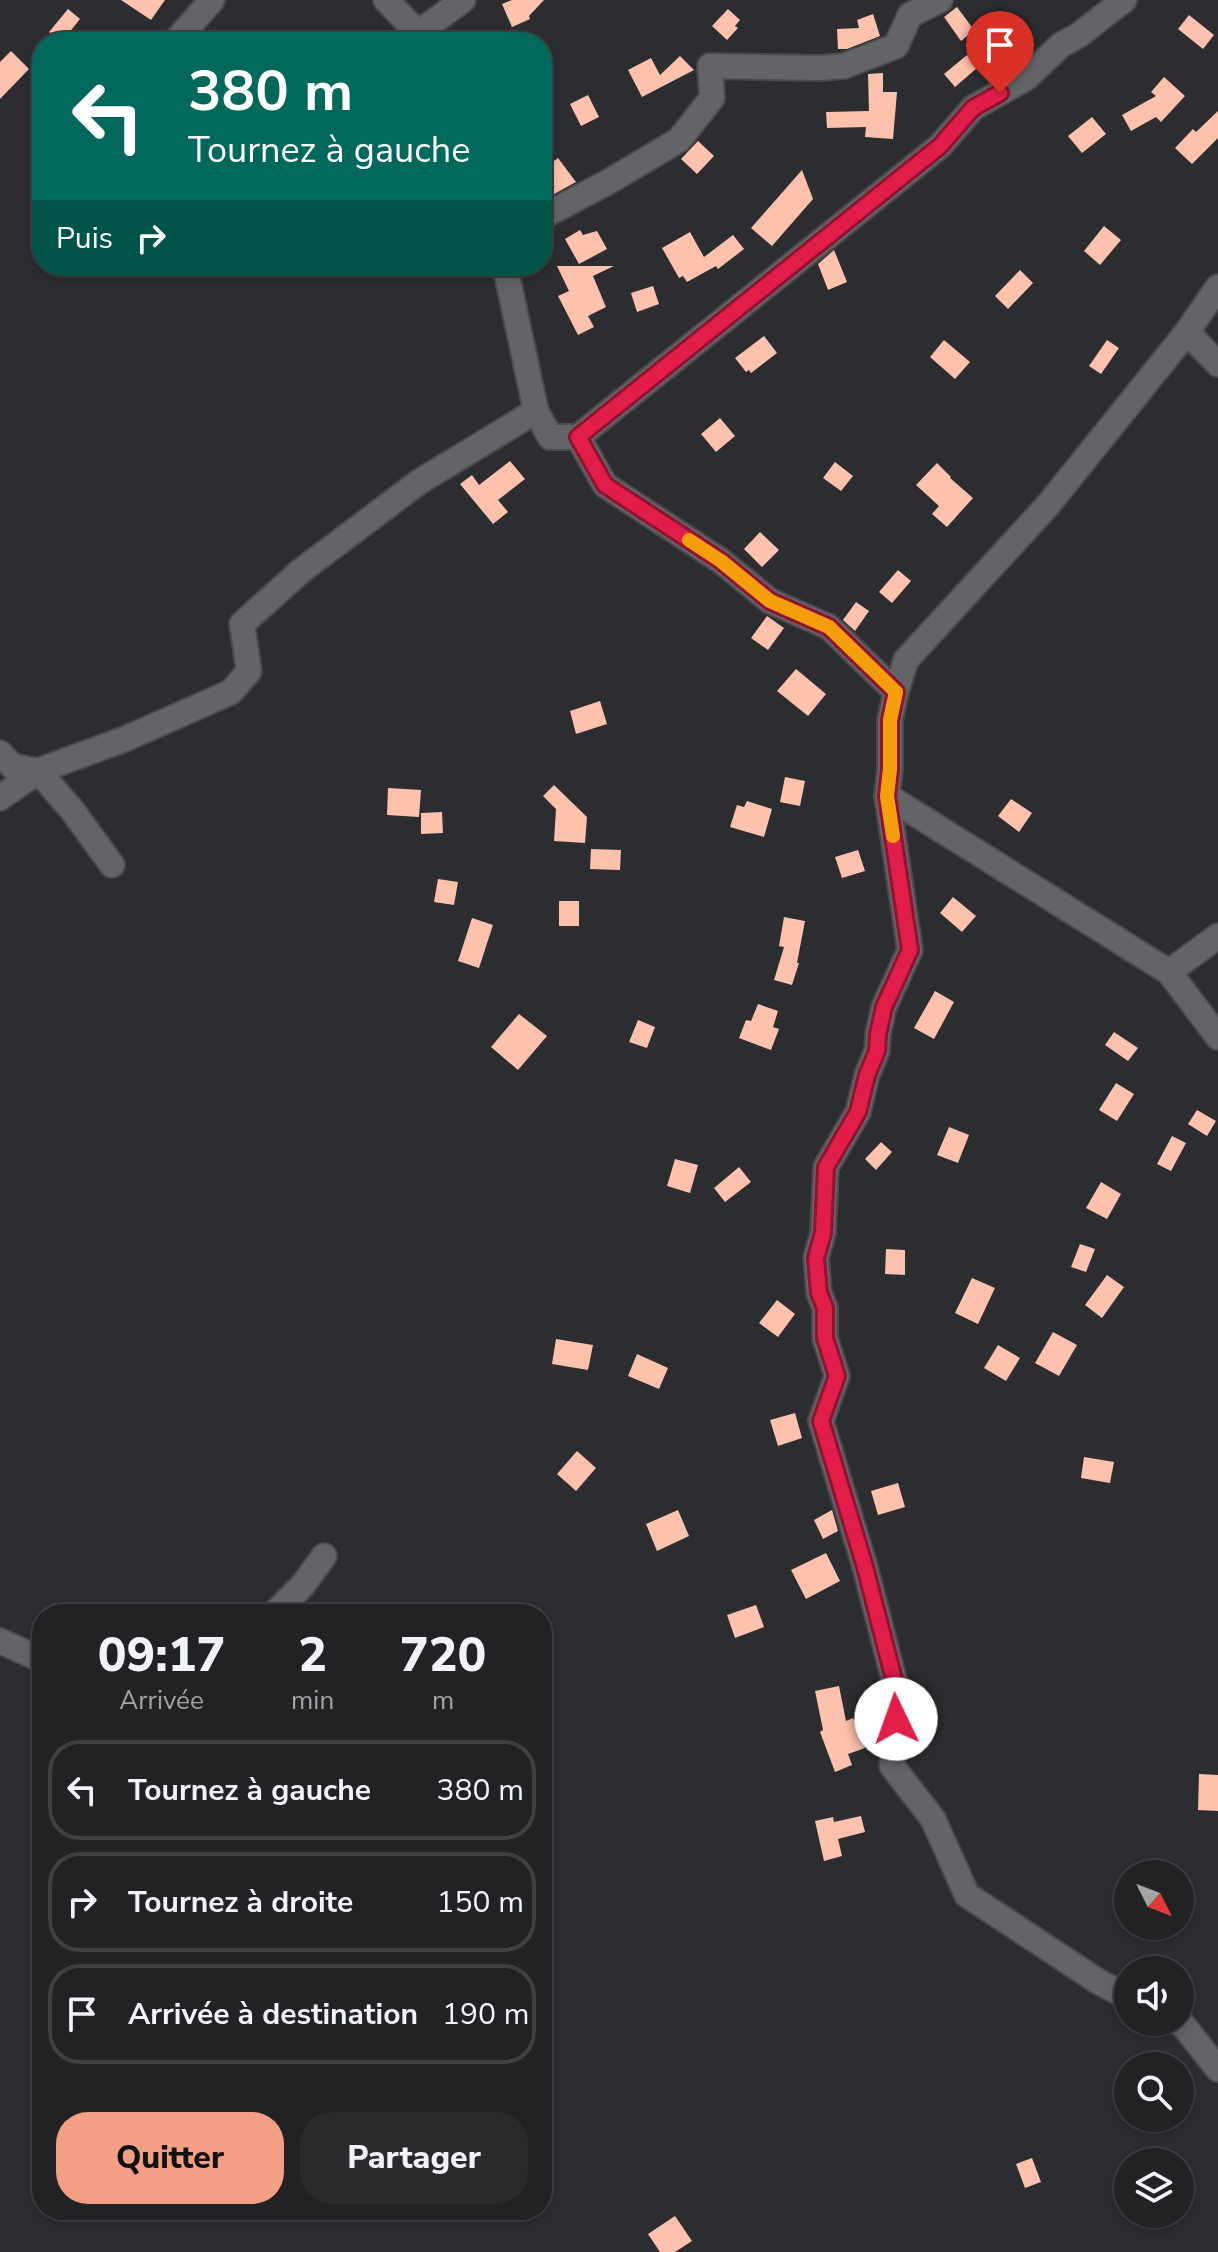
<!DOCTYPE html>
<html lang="fr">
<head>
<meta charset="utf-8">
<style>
  :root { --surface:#212224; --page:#292a2c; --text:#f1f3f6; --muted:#a2a4a6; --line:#3e3f41; --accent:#f39f83 }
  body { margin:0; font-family:"Nunito Sans",sans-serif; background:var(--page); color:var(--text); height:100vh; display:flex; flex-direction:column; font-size:30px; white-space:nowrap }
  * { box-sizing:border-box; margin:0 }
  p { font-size:26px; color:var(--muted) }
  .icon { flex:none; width:44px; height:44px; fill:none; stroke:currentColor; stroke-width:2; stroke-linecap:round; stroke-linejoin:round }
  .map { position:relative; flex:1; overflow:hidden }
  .details { position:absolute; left:32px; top:1604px; width:520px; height:616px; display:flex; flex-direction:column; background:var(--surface); border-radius:32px; box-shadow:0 4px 12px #0003,0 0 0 2px var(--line) }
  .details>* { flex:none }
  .guide { position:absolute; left:32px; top:32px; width:520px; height:244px; border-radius:32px; box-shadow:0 4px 12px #0003,0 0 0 2px var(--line); background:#00695c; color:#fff; overflow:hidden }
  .needle { width:52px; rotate:132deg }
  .controls { position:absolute; left:1114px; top:1860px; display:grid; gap:16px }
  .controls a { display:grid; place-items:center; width:80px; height:80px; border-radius:50%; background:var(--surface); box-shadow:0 4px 12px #0003,0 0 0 2px var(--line); font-size:40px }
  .pin { position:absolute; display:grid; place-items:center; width:68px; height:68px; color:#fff; margin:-82px -34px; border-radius:50% 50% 50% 0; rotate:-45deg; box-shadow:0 0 8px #0007 }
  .pin .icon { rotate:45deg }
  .me { position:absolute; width:88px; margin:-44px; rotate:357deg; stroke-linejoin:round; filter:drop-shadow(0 0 6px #0008) }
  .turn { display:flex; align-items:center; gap:28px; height:168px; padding:0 24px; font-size:36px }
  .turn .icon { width:104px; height:104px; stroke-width:2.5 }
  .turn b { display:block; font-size:56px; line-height:68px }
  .then { display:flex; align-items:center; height:76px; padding:0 24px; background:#0003; gap:16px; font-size:30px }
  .eta { display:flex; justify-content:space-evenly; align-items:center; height:136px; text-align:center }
  .eta b { font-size:48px; font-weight:800; line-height:56px }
  .primary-button { display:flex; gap:16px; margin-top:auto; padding:16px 24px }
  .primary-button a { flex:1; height:92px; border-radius:32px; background:var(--accent); color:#111; font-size:32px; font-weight:800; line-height:92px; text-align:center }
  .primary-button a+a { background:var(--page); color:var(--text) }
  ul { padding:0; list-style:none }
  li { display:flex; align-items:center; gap:24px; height:100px; margin:0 16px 12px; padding:0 8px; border:4px solid var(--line); border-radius:32px }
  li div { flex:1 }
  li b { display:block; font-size:30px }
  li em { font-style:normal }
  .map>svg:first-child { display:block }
  .building { fill:#fdc1ac }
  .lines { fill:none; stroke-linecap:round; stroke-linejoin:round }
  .minor-casing { stroke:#4a4a4d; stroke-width:28 }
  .minor { stroke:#636468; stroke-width:24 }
  .route-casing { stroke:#92132f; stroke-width:20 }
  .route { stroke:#e11d48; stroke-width:14 }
  .slow { stroke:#f59e0b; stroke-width:14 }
</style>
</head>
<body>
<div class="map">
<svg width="1218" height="2252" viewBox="0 0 1218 2252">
  <rect width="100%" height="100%" fill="#2c2d30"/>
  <g class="building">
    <polygon points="121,0 165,0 151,20"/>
    <polygon points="512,0 544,0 529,16 530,19 512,27 502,4"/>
    <polygon points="957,7 974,30 961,41 944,17"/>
    <polygon points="68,9 80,19 64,39 58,39 49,32"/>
    <polygon points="728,9 740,20 735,26 738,28 727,40 712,26"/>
    <polygon points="873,14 880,36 847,49 838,49 837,29 859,28 857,20"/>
    <polygon points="1189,15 1214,35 1203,49 1178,29"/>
    <polygon points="11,51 29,69 0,99 0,62"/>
    <polygon points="967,55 977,68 955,87 944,74"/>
    <polygon points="680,56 694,70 642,97 628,70 651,58 660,75"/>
    <polygon points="993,58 1006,72 989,82 979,70"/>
    <polygon points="883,73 883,92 897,92 893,139 865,137 866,127 827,128 826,112 869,111 868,74"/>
    <polygon points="1164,77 1185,96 1161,122 1156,117 1131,131 1122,115 1156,96 1151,92"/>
    <polygon points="588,95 599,117 581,126 570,104"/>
    <polygon points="1218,111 1218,138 1192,164 1175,148 1193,129 1196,132"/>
    <polygon points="1092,117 1106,134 1082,153 1068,136"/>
    <polygon points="698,141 714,156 697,174 681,159"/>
    <polygon points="558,158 576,182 554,194 542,177 542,170"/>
    <polygon points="802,170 813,199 772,246 751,228"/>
    <polygon points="1104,226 1121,240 1100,265 1084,251"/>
    <polygon points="580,230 583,235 597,231 607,249 579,264 565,239"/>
    <polygon points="690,232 704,257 733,235 744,249 718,269 716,266 687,282 683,276 679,278 662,248"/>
    <polygon points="834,250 847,282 828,290 818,264"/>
    <polygon points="557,266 614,266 593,276 606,307 588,316 594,327 578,335 558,296 569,291"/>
    <polygon points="1020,270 1033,283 1008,309 995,296"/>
    <polygon points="653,286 659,304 637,312 631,293"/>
    <polygon points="764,336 777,353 751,373 749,370 746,372 735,358"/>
    <polygon points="944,340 970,362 955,379 930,357"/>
    <polygon points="1107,340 1119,348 1101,374 1089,366"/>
    <polygon points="720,418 735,436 716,452 701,434"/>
    <polygon points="510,461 525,479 498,500 508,512 493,524 460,484 472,475 479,485"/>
    <polygon points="835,462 853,476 841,491 823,478"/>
    <polygon points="937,463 951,477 950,478 973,498 947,527 932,514 939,506 916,485"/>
    <polygon points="760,532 779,550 762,567 744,549"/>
    <polygon points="898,570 911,581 892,603 879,592"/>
    <polygon points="856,602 869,611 855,631 843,620"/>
    <polygon points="767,616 784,628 768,650 751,638"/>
    <polygon points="796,669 826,694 808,716 777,691"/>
    <polygon points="600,701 607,724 576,734 570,711"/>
    <polygon points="785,777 805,781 800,806 780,802"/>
    <polygon points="554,785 587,817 585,843 554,841 556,809 543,796"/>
    <polygon points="388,788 421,790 419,817 387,815"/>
    <polygon points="1011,799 1032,813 1019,832 998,816"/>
    <polygon points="747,801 772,809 764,837 730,827 737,805 744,807"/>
    <polygon points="442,812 443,833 421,834 421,813"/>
    <polygon points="591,849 621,850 620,870 590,869"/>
    <polygon points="858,850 865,871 842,878 835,857"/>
    <polygon points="438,879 458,882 454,905 434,902"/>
    <polygon points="953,897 976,916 962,932 940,913"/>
    <rect x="559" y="901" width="20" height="25"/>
    <polygon points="784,917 805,921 797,963 799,963 792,985 774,980 784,947 779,946"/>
    <polygon points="472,918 493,925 479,968 458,961"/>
    <polygon points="935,991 954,1002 934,1039 914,1028"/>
    <polygon points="758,1004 778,1011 773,1027 779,1029 771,1050 739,1038 746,1020 751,1021"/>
    <polygon points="519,1014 547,1036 518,1070 491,1047"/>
    <polygon points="638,1020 655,1027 647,1048 629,1042"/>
    <polygon points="1114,1032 1138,1048 1128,1061 1105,1045"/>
    <polygon points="1116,1083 1134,1094 1117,1121 1099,1110"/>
    <polygon points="1197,1110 1216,1121 1207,1136 1188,1124"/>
    <polygon points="949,1127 969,1135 958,1163 937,1155"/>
    <polygon points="1172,1136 1186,1143 1171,1171 1157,1164"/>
    <polygon points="881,1142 892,1152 876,1170 865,1159"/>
    <polygon points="675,1159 698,1165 690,1193 667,1186"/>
    <polygon points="739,1167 751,1182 725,1202 714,1188"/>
    <polygon points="1101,1182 1121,1194 1107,1219 1086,1208"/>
    <polygon points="1080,1244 1095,1249 1086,1272 1071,1267"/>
    <polygon points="886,1249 905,1250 905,1275 885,1274"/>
    <polygon points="1107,1275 1124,1287 1102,1318 1085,1305"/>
    <polygon points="972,1278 995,1288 978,1324 955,1313"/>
    <polygon points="777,1300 795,1314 778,1337 759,1323"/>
    <polygon points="1053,1332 1077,1345 1059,1376 1035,1363"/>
    <polygon points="556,1339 593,1345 588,1370 552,1364"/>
    <polygon points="998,1345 1020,1358 1006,1381 984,1368"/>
    <polygon points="637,1354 668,1368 659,1389 628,1376"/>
    <polygon points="795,1413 802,1438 778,1446 770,1420"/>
    <polygon points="577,1451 596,1468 576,1491 557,1474"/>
    <polygon points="1084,1457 1114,1462 1110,1483 1081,1478"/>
    <polygon points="898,1483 905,1507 878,1515 871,1491"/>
    <polygon points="678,1510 689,1536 657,1551 646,1524"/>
    <polygon points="832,1510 838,1531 823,1539 814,1520"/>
    <polygon points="826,1553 840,1581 806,1599 791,1570"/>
    <polygon points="756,1605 764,1627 735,1638 727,1615"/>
    <polygon points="839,1686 846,1721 853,1718 865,1748 848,1754 852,1765 835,1772 820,1732 823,1730 815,1691"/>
    <polygon points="1199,1774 1218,1775 1218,1811 1198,1810"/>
    <polygon points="861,1816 865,1832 838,1839 842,1856 824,1861 815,1821 833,1817 834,1822"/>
    <polygon points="1032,2158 1041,2182 1025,2188 1016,2164"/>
    <polygon points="675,2216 692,2241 675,2252 660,2252 648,2234"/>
  </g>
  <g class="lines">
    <defs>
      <g id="minor">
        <polyline points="386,0 418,33 421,42"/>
        <polyline points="418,33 463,0"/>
        <polyline points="175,42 212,0"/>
        <polyline points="542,217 608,182 679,140 712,98 710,66 820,68 844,66 896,46 910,15 940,0"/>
        <polyline points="505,266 536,411 550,437 578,437 605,485 721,561 770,601 829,627 896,692"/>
        <polyline points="1187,332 1218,364"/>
        <polyline points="578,437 940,146 973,108 1026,78 1061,45 1079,35 1124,0"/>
        <polyline points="0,753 12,766 38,771 72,810 112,865"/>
        <polyline points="887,796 1169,972 1218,1037"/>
        <polyline points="0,798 38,771 125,739 231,692 249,671 242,624 302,570 419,482 536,411"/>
        <polyline points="1169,972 1218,936"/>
        <polyline points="274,1614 303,1585 324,1556"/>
        <polyline points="0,1641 42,1660"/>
        <polyline points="1128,1997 1099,1982 967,1895 933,1819 892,1766 898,1695 865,1567 821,1421 837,1376 825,1338 825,1308 819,1293 816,1258 823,1233 826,1167 858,1112 867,1075 877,1051 878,1034 884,1007 910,950 887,796 890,769 890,720 896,692 906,660 1048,505 1187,332 1218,287"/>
        <polyline points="1177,2022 1183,2025 1218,2069"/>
      </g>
    </defs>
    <use href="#minor" class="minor-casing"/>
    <use href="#minor" class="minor"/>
  </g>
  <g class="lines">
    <defs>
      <polyline id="route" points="896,1719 898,1695 865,1567 821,1421 837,1376 825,1338 825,1308 819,1293 816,1258 823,1233 826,1167 858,1112 867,1075 877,1051 878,1034 884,1007 910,950 887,796 890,769 890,720 896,692 829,627 770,601 721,561 605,485 578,437 940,146 973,108 1000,93"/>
    </defs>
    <use href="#route" class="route-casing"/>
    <use href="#route" class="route"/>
    <polyline class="slow" points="689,540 721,561 770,601 829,627 896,692 890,720 890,769 887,796 893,836"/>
  </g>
</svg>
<div class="controls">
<a><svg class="needle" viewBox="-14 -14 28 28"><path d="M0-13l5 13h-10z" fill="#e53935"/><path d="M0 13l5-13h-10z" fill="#a2a4a6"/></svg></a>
<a><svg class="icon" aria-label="sound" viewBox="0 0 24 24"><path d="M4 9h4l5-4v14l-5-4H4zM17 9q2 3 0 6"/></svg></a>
<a><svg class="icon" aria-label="search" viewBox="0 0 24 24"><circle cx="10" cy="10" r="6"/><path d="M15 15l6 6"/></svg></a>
<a><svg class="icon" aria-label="layers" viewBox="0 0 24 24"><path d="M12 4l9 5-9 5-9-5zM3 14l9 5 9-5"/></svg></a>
</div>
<div class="pin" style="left:1000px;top:93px;background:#d93025"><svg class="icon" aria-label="arrive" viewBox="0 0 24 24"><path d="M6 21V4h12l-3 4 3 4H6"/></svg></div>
<svg class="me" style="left:896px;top:1719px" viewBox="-20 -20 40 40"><circle r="19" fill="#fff"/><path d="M0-13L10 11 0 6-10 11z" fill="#e11d48"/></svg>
<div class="guide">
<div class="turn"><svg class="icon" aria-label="left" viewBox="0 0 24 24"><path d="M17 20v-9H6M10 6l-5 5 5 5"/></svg><div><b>380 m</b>Tournez à gauche</div></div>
<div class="then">Puis<svg class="icon" aria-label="right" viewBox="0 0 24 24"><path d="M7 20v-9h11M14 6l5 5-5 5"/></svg></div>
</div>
<section class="details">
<div class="eta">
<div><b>09:17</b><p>Arrivée</p></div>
<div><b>2</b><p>min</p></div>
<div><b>720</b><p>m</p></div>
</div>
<ul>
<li><svg class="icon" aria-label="left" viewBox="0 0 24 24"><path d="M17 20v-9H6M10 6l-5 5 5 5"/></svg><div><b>Tournez à gauche</b></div><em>380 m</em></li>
<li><svg class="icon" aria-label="right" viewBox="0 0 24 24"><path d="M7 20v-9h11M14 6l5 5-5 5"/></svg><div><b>Tournez à droite</b></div><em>150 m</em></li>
<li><svg class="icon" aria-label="arrive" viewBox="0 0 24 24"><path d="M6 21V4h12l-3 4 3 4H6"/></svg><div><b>Arrivée à destination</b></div><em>190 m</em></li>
</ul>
<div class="primary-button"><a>Quitter</a><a>Partager</a></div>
</section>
</div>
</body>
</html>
